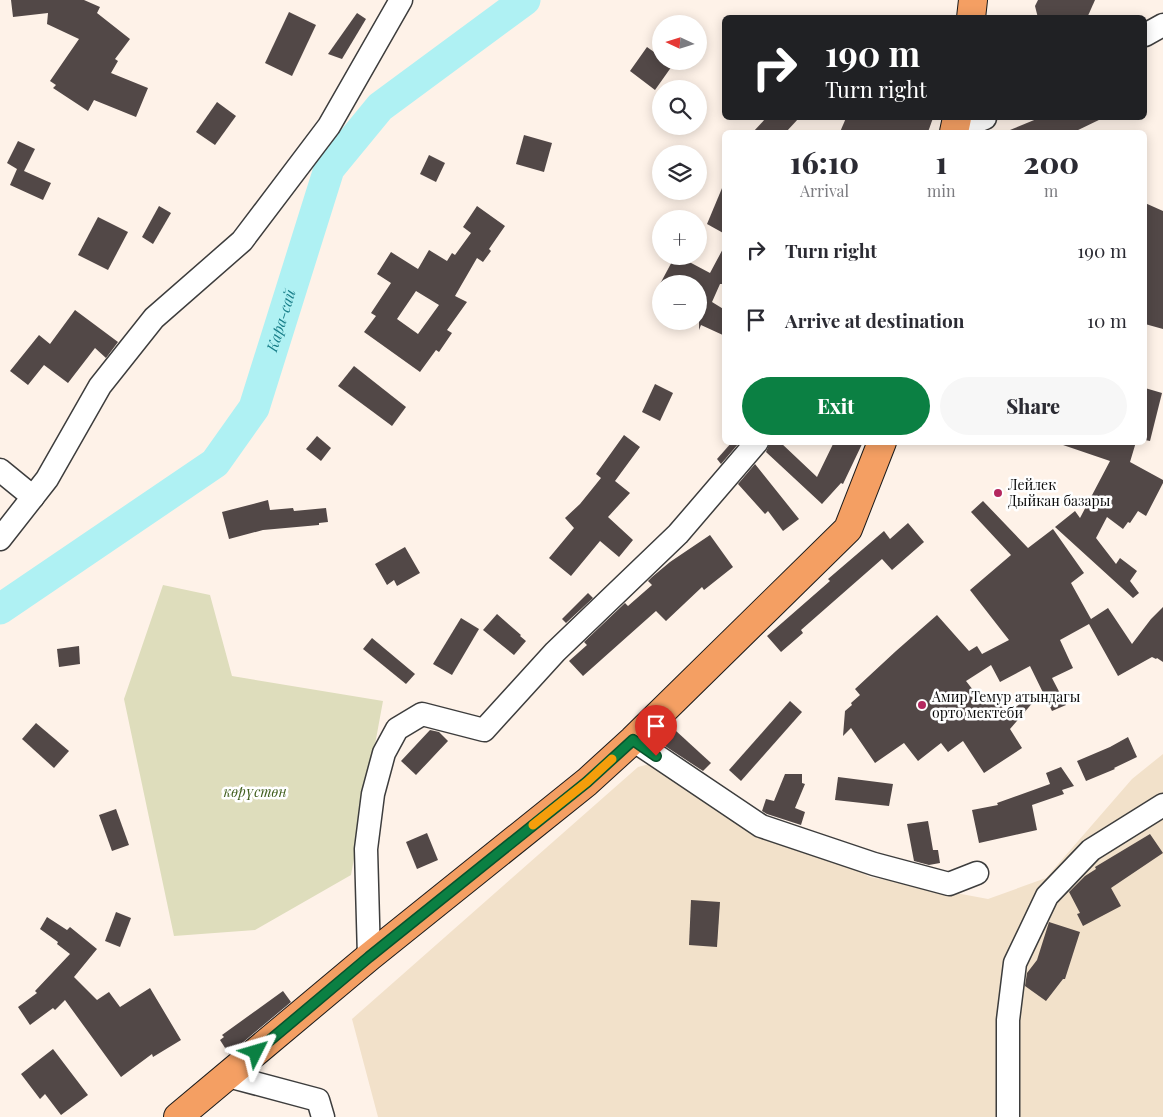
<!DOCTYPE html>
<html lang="en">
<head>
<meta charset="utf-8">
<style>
  :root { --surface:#fff; --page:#f7f7f7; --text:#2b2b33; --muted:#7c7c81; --accent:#0b8043 }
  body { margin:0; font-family:"Playfair Display",serif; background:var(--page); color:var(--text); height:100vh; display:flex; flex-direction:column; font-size:19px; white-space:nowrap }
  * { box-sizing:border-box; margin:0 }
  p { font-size:16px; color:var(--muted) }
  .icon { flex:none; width:28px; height:28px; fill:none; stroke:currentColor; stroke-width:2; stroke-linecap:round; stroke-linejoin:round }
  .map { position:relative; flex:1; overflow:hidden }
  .side { position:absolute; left:722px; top:130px; width:425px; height:315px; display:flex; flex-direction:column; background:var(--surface); border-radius:8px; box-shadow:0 2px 12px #0003 }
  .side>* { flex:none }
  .banner { position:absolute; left:722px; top:15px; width:425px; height:105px; border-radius:8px; box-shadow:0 2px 12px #0003; background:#202124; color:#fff; overflow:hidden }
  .needle { width:32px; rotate:274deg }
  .tools { position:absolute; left:652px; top:15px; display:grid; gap:10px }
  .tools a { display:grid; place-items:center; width:55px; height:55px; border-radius:50%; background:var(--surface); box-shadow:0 2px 12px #0003; font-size:25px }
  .pin { position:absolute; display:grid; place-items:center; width:42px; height:42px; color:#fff; margin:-51px -21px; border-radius:50% 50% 50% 0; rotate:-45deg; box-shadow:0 0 5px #0007 }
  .pin .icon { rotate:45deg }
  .me { position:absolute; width:55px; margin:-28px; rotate:50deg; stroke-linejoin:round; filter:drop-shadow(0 0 4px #0008) }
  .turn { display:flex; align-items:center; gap:18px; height:105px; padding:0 20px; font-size:22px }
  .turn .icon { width:65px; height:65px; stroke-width:2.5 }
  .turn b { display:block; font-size:35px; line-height:42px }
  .eta { display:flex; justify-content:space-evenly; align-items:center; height:85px; text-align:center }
  .eta b { font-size:30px; font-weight:800; line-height:35px }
  .button { display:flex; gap:10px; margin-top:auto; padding:10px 20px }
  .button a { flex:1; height:58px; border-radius:30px; background:var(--accent); color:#fff; font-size:20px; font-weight:800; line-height:58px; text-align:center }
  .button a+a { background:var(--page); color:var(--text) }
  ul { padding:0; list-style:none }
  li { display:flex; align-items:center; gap:15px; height:70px; padding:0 20px }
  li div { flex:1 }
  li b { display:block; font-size:19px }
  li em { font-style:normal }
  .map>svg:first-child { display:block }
  .farmland { fill:#f2e1ca }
  .cemetery { fill:#deddbc }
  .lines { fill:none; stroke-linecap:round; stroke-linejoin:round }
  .river { stroke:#aff1f3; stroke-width:31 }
  .building { fill:#524847; fill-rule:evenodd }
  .minor-casing { stroke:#3d3d3d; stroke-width:25 }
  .major-casing { stroke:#1b1b1b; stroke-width:30 }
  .minor { stroke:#fff; stroke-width:22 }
  .major { stroke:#f49f63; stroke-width:28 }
  .route-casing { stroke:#07532c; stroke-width:12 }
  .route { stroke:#0b8043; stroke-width:9 }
  .slow { stroke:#f59e0b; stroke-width:9 }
  .poi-dot { fill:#b4285f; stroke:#fff; stroke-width:2 }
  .labels { text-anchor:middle; stroke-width:5; stroke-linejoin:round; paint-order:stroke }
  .poi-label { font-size:14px; fill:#0a0a0a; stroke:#fff; text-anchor:start }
  .park-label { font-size:14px; font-style:italic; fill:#415f1e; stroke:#fff }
  .water-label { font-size:15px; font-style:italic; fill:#187e89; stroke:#fff }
</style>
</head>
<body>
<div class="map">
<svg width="1163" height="1117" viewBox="0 0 1163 1117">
  <rect width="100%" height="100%" fill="#fef2e8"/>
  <polygon class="farmland" points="1163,754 1163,1117 378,1117 352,1019 638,767 665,760 803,842 870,877 988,899 1046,878 1132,779"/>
  <polygon class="cemetery" points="163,585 210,595 232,676 383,701 351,875 255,930 174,936 124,699"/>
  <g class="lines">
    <path class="river" id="s1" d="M0,609L215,463L254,408L329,169L380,107L525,0"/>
  </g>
  <g class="building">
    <polygon points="11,0 84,0 100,7 97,13 130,39 115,59 118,61 111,73 148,88 136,117 94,100 88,111 53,88 56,85 50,81 79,39 47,24 48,13 13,17"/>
    <polygon points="1038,0 1095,0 1087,18 1038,18 1035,6"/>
    <polygon points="289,12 316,25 292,76 265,63"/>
    <polygon points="357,13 366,19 342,59 328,54"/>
    <polygon points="647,47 661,57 661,61 666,61 672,66 655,90 630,71"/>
    <polygon points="217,102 236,116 215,145 196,132"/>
    <polygon points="766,118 799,118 786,132 753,132"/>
    <polygon points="846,118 933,118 928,132 840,132"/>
    <polygon points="1039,118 1103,118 1074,132 1005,132"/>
    <polygon points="524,135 552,143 544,172 516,164"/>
    <polygon points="18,141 35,149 24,171 51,183 43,200 10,185 17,169 7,163"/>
    <polygon points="429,155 445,163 436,182 420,174"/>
    <polygon points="725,181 725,234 707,224"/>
    <polygon points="1145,203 1163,211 1163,329 1145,324"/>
    <polygon points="159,206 171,213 153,244 142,237"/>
    <path d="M477,206L505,226L489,249L491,251L483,262L477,258L455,296L467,302L447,330L452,333L439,352L436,350L420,372L364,332L376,316L371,313L391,283L377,274L391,252L418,269L429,250L447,261L452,253L455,255L471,233L463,227ZM416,291L439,305L418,334L397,319Z"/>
    <polygon points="98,217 128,232 108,270 78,255"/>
    <polygon points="725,245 725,274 722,280 725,281 725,284 720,284 712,302 725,310 725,336 701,325 699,330 699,284 660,284 675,256 678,256 710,273"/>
    <polygon points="75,310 118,342 106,358 95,348 68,383 44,365 28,385 10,371 39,335 50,344"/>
    <polygon points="354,366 406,407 392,426 338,386"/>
    <polygon points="655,384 673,393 660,421 642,412"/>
    <polygon points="1145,388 1162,393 1150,441 1145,440"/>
    <polygon points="624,435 640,447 615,481 630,493 608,517 633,540 619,557 600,541 571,576 549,558 574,528 565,518 580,504 601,478 596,474"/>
    <polygon points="317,436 331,448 321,461 306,449"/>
    <polygon points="732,442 739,443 721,464 717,459"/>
    <polygon points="770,442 780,442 817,477 834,442 863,442 843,484 841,483 822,504 766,452"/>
    <polygon points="1064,442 1136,442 1130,462 1163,480 1163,483 1146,516 1138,511 1130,523 1128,522 1123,529 1107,517 1096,538 1116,564 1120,558 1137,571 1130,581 1139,593 1133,598 1055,527 1075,511 1080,518 1110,461 1063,445"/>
    <polygon points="755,464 799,519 783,531 768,511 765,514 738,484"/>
    <polygon points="268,500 270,510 293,508 294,511 326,508 328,522 319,523 319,525 263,530 229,539 222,512"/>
    <polygon points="983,501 1028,548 1053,529 1084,573 1071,583 1091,619 1108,608 1132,644 1151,619 1163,607 1163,662 1157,658 1156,659 1152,657 1118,676 1089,624 1060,640 1073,668 1052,678 1066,705 1052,711 1030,666 1000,682 991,665 966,681 984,704 993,696 1007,713 1031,696 1035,700 1010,729 1022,748 984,773 963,741 948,752 941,743 918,761 904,743 875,763 851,728 843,736 845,711 852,705 851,703 860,695 855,689 896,651 937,615 969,651 977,646 982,654 1009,640 970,590 1011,555 971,512"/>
    <polygon points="908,523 924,542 892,570 882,559 801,630 803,633 781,652 767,636 830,581 828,579 884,531 890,539"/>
    <polygon points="710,535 733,567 704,590 702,587 666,621 656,611 583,676 569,661 587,645 584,642 625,603 628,606 652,585 648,581 652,577 670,562"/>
    <polygon points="405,547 420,573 397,586 394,580 387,585 375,564"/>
    <polygon points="588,593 593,598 566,623 562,619"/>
    <polygon points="497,614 521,635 520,636 526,641 514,655 483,630"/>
    <polygon points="461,618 479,629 452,675 433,664"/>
    <polygon points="372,638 415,674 406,684 363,649"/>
    <polygon points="79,646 80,664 59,667 57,649"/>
    <polygon points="790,701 802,712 741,781 729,770"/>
    <polygon points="36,723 69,751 54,768 22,739"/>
    <polygon points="430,730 439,732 448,741 416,775 401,761"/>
    <polygon points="675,730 711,763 703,771 662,744"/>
    <polygon points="1128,737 1137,757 1114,768 1115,769 1086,781 1077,761 1110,747"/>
    <polygon points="1061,767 1074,786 1062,790 1064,794 1032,805 1037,830 979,843 972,810 998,805 997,803 1050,784 1046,773"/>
    <polygon points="785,774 802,774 802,783 805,784 795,808 805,812 801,825 767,814 762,811 766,799 774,801"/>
    <polygon points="838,777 893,784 889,806 835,800"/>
    <polygon points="116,809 129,845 112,851 99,815"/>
    <polygon points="928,821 933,850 938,850 940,863 929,865 914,861 907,824"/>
    <polygon points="427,833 438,860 417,869 406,842"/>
    <polygon points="1150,834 1163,853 1111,888 1121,906 1083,926 1077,914 1080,913 1069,892 1085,876 1096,869 1095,867"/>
    <polygon points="691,900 720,902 717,947 689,945"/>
    <polygon points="116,912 131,918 120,947 105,941"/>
    <polygon points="47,917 67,930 70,927 97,949 74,977 97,1000 109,992 120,1007 150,988 181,1040 153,1057 152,1054 121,1077 65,1000 55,1010 53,1008 30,1025 18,1007 37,993 35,991 70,954 57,944 58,942 40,929"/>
    <polygon points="1049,922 1080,932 1065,979 1063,979 1046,1001 1025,986 1027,973 1037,960"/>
    <polygon points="283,991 291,1002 229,1054 220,1040 224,1037 222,1035"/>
    <polygon points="53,1049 88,1095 61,1115 45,1094 40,1099 21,1074"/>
  </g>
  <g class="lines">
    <defs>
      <g id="minor">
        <polyline points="1145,35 1163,25"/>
        <polyline points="955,130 985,118"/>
        <polyline points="0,470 33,497"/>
        <polyline points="0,539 47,479 100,386 154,318 242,241 329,126 401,0"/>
        <polyline points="633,740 761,826 874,864 949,884 977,873"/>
        <polyline points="369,957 366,849 373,794 384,753 397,729 422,714 484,730 555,652 678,534 757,442"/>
        <polyline points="228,1076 318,1100 323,1117"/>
        <polyline points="1008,1117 1008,1020 1015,963 1047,896 1091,850 1163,805"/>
      </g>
      <g id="major">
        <polyline points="971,18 973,0"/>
        <polyline points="954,132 957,118"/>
        <polyline points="178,1117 369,957 587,782 633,740 848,529 882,442"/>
      </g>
    </defs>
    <use href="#minor" class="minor-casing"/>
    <use href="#major" class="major-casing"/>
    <use href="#minor" class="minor"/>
    <use href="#major" class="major"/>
  </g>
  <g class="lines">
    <defs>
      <polyline id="route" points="256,1052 369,957 587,782 633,740 656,756"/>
    </defs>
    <use href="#route" class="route-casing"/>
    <use href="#route" class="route"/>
    <polyline class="slow" points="533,825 587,782 612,759"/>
  </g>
  <g class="poi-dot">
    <circle cx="998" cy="493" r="5"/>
    <circle cx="922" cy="705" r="5"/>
  </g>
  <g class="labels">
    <g class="poi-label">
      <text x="1008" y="490">Лейлек<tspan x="1008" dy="16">Дыйкан базары</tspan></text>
      <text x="932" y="702">Амир Темур атындагы<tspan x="932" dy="16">орто мектеби</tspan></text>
    </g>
    <g class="park-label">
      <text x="255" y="797">көрүстөн</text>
    </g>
    <g class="water-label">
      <text dy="5" stroke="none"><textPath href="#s1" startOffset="419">Кара-сай</textPath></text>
    </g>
  </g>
</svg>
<div class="tools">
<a><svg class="needle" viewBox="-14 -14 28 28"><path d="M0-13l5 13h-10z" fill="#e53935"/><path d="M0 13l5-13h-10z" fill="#7c7c81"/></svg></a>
<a><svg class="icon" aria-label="search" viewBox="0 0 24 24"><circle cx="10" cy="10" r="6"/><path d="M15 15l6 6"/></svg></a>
<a><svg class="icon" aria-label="layers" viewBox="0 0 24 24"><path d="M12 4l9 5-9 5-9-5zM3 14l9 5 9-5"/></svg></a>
<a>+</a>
<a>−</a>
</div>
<div class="pin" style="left:656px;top:756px;background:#d93025"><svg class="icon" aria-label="arrive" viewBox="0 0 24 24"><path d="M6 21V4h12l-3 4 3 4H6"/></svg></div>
<svg class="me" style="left:256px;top:1052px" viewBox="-20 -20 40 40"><path d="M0-17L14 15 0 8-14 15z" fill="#0b8043" stroke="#fff" stroke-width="4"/></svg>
<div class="banner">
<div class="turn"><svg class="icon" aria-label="right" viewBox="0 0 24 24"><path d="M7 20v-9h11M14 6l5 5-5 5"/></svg><div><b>190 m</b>Turn right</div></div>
</div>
<section class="side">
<div class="eta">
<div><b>16:10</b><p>Arrival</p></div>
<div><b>1</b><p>min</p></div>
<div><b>200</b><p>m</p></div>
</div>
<ul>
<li><svg class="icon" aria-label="right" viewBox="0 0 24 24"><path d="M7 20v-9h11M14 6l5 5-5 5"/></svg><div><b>Turn right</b></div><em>190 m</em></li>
<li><svg class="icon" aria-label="arrive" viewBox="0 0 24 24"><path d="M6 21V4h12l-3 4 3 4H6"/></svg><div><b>Arrive at destination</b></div><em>10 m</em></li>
</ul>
<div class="button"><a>Exit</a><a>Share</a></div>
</section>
</div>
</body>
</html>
